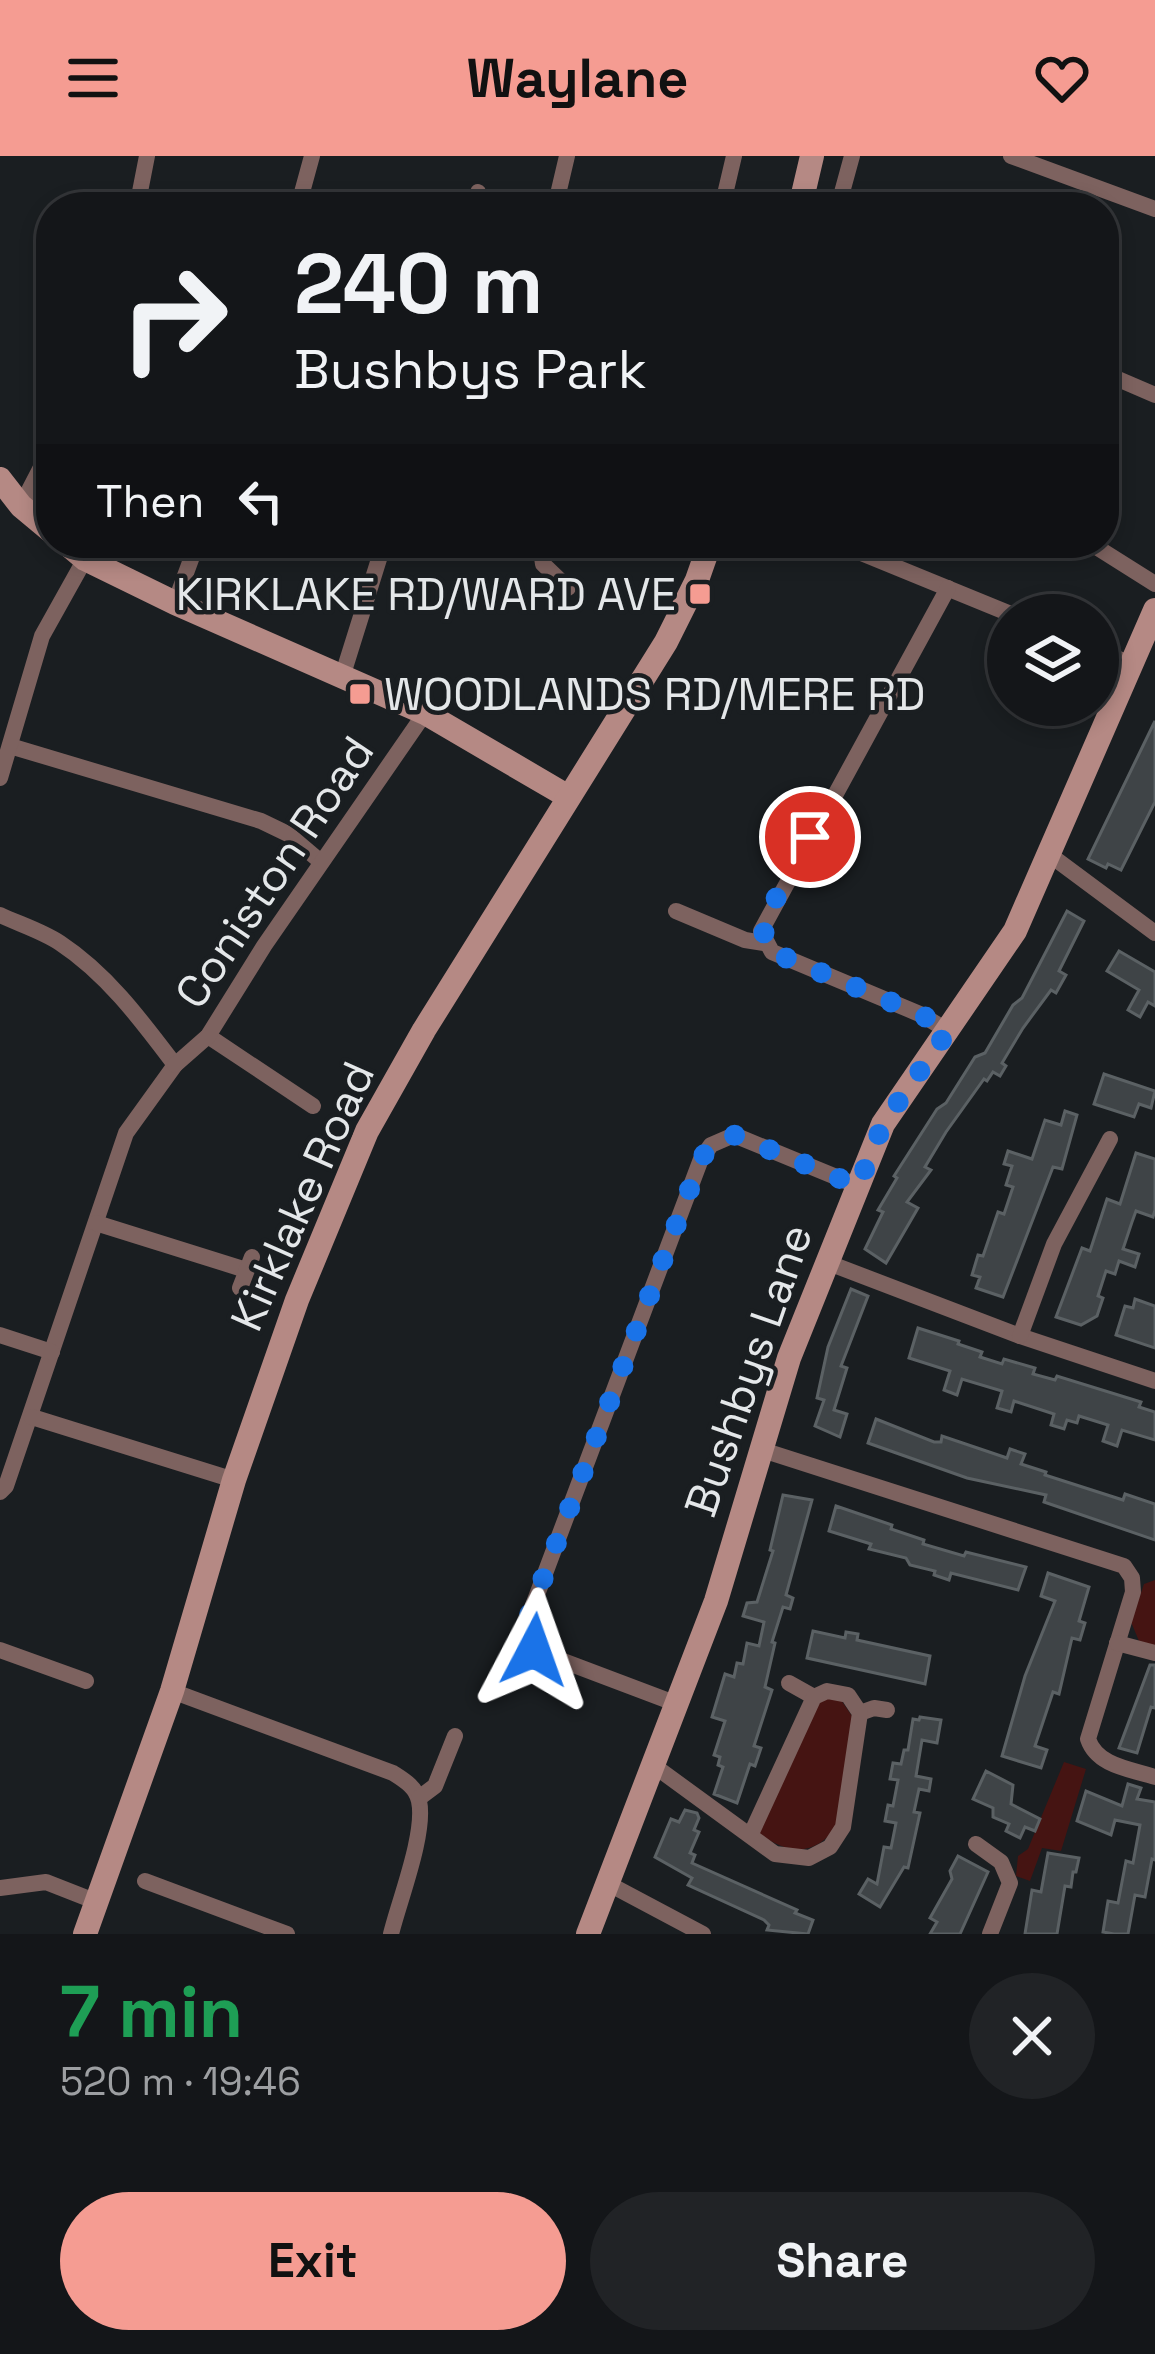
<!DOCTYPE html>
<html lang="en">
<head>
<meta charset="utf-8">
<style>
  :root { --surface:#141619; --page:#212326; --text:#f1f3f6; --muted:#9d9fa2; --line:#333538; --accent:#f59c92 }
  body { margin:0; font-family:"Space Grotesk",sans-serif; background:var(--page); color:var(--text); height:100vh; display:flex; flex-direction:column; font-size:45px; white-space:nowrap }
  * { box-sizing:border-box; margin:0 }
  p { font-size:39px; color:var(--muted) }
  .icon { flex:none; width:66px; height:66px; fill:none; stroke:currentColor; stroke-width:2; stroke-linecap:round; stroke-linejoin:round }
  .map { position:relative; height:1778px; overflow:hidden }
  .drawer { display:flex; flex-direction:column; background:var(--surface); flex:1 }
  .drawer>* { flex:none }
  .guide { position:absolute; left:36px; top:36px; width:1083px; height:366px; border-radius:48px; box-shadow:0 6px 18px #0003,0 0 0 3px var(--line); background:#141619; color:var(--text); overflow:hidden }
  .fabs { position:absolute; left:987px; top:438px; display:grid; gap:24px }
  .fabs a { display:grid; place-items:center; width:132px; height:132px; border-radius:50%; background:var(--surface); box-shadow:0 6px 18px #0003,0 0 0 3px var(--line); font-size:60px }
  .pin { position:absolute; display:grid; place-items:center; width:102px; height:102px; color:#fff; margin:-51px; border:6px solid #fff; border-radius:50%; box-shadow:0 3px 12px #0007 }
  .me { position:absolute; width:132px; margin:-66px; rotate:4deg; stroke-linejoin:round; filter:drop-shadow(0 0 9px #0008) }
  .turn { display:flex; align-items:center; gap:42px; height:252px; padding:0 60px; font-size:54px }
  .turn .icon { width:156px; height:156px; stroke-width:2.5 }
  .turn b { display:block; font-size:84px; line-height:102px }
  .then { display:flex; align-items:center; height:114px; padding:0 60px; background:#0003; gap:24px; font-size:45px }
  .round { display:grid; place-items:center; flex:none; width:126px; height:126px; border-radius:63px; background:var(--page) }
  .head { display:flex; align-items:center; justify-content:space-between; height:204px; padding:0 60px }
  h1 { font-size:72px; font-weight:700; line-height:90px; color:#1e9e55 }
  .cta { display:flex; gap:24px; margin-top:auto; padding:24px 60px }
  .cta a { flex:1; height:138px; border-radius:72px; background:var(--accent); color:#111; font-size:48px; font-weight:700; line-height:138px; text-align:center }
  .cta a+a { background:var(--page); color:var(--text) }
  header { display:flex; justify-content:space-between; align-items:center; height:156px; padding:0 60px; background:var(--accent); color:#111; font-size:54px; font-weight:700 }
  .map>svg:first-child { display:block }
  .green { fill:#451412 }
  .building { fill:#3f4447; stroke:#5b6164; stroke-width:3 }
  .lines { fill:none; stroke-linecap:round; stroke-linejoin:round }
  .street { stroke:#7d625f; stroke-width:16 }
  .secondary { stroke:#b58984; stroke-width:24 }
  .route { stroke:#1a73e8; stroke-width:21; stroke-dasharray:0 37.8 }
  .poi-dot { fill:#f59c92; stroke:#1a1e21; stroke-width:4.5 }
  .labels { text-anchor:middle; stroke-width:9; stroke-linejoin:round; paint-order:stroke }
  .poi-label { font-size:45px; fill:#e4e7e9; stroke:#1a1e21; text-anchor:end }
  .street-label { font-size:45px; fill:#e4e7e9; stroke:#1a1e21 }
</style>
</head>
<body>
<header><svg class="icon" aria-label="menu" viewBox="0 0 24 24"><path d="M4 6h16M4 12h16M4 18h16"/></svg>Waylane<svg class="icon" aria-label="heart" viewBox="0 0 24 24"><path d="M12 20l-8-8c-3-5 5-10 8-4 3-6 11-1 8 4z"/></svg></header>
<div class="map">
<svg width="1155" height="1778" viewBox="0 0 1155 1778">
  <rect width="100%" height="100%" fill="#1a1e21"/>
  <g class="green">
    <polygon points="1155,1424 1155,1490 1139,1485 1131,1466 1144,1428"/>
    <path d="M826,1542L841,1544L852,1560L837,1669C817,1701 786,1699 759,1677L814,1551Z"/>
    <polygon points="1064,1606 1086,1613 1061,1695 1042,1692 1030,1725 1016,1720 1018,1700 1028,1693"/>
  </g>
  <g class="building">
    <polygon points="1155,565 1155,646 1121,714 1108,708 1106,712 1088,703"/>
    <polygon points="1067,755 1084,765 1059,815 1066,819 1056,837 1051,834 1023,872 1002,907 1006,910 1000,920 993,916 987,925 984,923 946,976 925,1011 931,1014 907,1046 918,1052 886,1107 865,1093 883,1056 878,1054 897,1022 894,1020 937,953 946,947 975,901 985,897 1013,849 1022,842"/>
    <polygon points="1119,795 1155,816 1155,850 1148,846 1140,861 1128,854 1139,834 1107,815"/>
    <polygon points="1104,918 1155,935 1151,952 1139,948 1134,961 1094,948"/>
    <polygon points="1065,955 1077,959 1062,1013 1053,1011 1003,1141 976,1132 980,1121 972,1119 978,1099 983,1100 998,1056 1004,1058 1013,1031 1006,1029 1012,1010 1004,1008 1008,995 1032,1003 1045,964 1061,969"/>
    <polygon points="1136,997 1155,1003 1155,1054 1153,1061 1136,1055 1132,1066 1123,1093 1139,1098 1135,1111 1119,1105 1115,1118 1106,1115 1098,1140 1103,1142 1097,1160 1081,1169 1056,1161 1082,1092 1090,1095 1107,1043 1120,1048"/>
    <polygon points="851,1133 868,1140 841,1210 847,1212 834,1254 847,1258 840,1281 815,1270 824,1244 817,1242 828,1191"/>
    <polygon points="1135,1143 1155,1150 1155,1192 1116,1179 1125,1150 1133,1152"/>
    <polygon points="918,1172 959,1185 958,1188 982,1196 980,1201 1002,1208 1004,1203 1035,1212 1033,1218 1055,1224 1057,1220 1141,1246 1139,1251 1155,1256 1155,1284 1122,1274 1117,1290 1103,1285 1108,1269 1079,1260 1077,1267 1067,1264 1064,1273 1051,1269 1054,1258 1014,1245 1011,1256 997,1252 1002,1235 962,1223 957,1239 944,1234 950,1215 909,1202"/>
    <polygon points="876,1263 934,1286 941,1286 942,1280 1007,1302 1010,1293 1025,1298 1021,1308 1046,1316 1045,1319 1123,1344 1125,1338 1155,1348 1155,1384 1044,1346 1046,1339 967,1322 868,1287"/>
    <polygon points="783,1339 812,1344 786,1439 793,1442 790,1453 783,1451 772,1486 775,1487 765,1531 772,1534 754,1590 761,1592 755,1610 750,1608 737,1647 714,1638 723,1611 718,1609 720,1601 714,1599 725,1565 712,1561 725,1518 734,1521 737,1507 743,1508 747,1487 759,1490 764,1466 743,1460 747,1447 757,1446 773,1395 770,1394"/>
    <polygon points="836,1350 892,1369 891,1373 924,1384 923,1388 964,1400 966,1396 1026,1411 1018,1434 951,1417 949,1424 934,1419 935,1415 910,1409 906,1402 869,1393 871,1388 829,1375"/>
    <polygon points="1048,1417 1089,1431 1079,1465 1085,1467 1080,1484 1072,1482 1059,1538 1053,1536 1035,1590 1047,1594 1041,1612 1002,1600 1025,1520 1055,1445 1041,1440"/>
    <polygon points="813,1475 845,1482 846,1476 858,1478 857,1484 930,1500 925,1528 807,1502"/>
    <polygon points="1150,1509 1155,1509 1155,1552 1151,1551 1137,1597 1119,1592"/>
    <polygon points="920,1561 941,1564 937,1587 922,1584 916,1620 931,1623 929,1635 919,1633 914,1656 920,1657 908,1712 904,1711 880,1751 859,1738 868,1723 877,1728 884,1691 891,1692 896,1667 885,1665 888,1649 893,1650 898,1624 890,1623 893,1607 901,1608 904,1594 908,1594 913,1563 919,1564"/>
    <polygon points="986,1615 1013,1629 1011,1648 1040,1663 1035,1675 1025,1671 1020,1682 1006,1675 1009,1668 993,1661 993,1652 973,1643"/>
    <polygon points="1128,1628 1141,1632 1137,1643 1155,1646 1155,1704 1152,1703 1145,1741 1135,1739 1128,1778 1114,1778 1103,1776 1108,1745 1118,1747 1126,1705 1133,1707 1140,1669 1115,1664 1111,1679 1077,1665 1086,1635 1122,1650"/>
    <polygon points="685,1654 697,1657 699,1662 694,1674 699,1676 690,1697 695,1699 692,1707 797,1754 795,1757 813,1764 808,1778 767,1774 769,1769 764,1764 688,1729 692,1722 655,1701 671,1663 679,1666"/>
    <polygon points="1048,1697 1079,1702 1076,1716 1073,1716 1071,1731 1065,1730 1057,1778 1025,1778 1032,1734 1041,1736"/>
    <polygon points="958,1700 988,1716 960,1778 930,1778 937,1766 930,1762 952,1723 950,1715"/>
  </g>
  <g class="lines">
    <g class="street">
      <polyline points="1011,0 1155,53"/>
      <polyline points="137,51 147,0"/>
      <polyline points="298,51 312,0"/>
      <polyline points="475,51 478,36"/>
      <polyline points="555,51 567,0"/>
      <polyline points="722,51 734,0"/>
      <polyline points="838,51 852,0"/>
      <polyline points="1104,217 1155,239"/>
      <polyline points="21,350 51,292"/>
      <polyline points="540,387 543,408 568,432"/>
      <polyline points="837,387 1013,459"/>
      <polyline points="1090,387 1155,428"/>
      <polyline points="175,447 197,387"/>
      <polyline points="1098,494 1131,508"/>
      <polyline points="343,518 384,387"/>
      <polyline points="10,590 261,665 288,678 321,706"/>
      <polyline points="0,622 42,480 85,403"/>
      <polyline points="1050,699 1155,777"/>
      <polyline points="676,755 745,784 764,787"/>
      <path d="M0,759C19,768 42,775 60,787C107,818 141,864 175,909L126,977L6,1330L0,1336"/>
      <polyline points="948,875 922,859 772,796 761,775 948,432"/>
      <polyline points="208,880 313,950"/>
      <polyline points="175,909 208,880 264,790 425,557"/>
      <polyline points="96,1067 246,1114"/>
      <polyline points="826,1106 1020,1180 1155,1225"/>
      <polyline points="240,1132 252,1101"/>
      <polyline points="0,1179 52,1196"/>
      <polyline points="1020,1180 1054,1088 1110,983"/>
      <polyline points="32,1261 234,1324"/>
      <path d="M759,1293L1124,1410L1132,1422L1133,1436L1088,1583C1097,1610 1130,1613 1155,1621"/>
      <polyline points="1117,1487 1155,1497"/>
      <polyline points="0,1494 86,1525"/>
      <polyline points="789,1527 814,1541"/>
      <path d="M172,1535L393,1617C404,1624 416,1631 419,1645C426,1677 399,1745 391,1778"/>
      <polyline points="677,1548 534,1494 526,1468 701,1003 711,989 734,979 858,1030"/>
      <polyline points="860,1557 874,1552 887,1554"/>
      <polyline points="653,1609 775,1698 809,1702 830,1691 843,1671 860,1557 848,1539 827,1535 814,1541 750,1680"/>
      <polyline points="419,1642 435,1630 455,1580"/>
      <polyline points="976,1688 1001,1706 1010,1727 990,1778"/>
      <polyline points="145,1725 287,1778"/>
      <polyline points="607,1727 703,1778"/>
      <polyline points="0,1732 46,1726 97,1746"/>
    </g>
    <g class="secondary">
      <polyline points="800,51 812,0"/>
      <polyline points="0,323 21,350 51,375"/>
      <polyline points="66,387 85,403 175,447 425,557 567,640"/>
      <polyline points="85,1778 172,1535 234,1324 297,1144 367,975 424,874 666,486 697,424 710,387"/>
      <polyline points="588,1778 716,1445 789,1202 883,968 1015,775 1155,454"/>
    </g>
  </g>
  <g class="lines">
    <polyline class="route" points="534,1494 526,1468 701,1003 711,989 734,979 858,1030 883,968 948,875 922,859 772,796 764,787 764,764 810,681"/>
  </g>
  <g class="poi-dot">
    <rect x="688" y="426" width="24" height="24" rx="6"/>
    <rect x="348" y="526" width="24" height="24" rx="6"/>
  </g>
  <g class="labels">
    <g class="poi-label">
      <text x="676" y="454">KIRKLAKE RD/WARD AVE</text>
      <text x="384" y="554" text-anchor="start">WOODLANDS RD/MERE RD</text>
    </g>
    <g class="street-label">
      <text transform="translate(274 716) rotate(-56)" y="16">Coniston Road</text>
      <text transform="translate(302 1040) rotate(-66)" y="16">Kirklake Road</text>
      <text transform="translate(748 1214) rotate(-71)" y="16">Bushbys Lane</text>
    </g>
  </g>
</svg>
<div class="fabs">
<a><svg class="icon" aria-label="layers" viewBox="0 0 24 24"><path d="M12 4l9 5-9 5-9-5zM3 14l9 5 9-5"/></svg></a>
</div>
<div class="pin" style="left:810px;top:681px;background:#d93025"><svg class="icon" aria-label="arrive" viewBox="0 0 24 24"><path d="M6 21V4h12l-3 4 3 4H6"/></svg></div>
<svg class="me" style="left:534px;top:1494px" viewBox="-20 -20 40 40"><path d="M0-17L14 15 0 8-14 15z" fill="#1a73e8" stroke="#fff" stroke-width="4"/></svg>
<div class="guide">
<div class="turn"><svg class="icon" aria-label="right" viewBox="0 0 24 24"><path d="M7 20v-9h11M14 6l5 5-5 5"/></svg><div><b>240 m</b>Bushbys Park</div></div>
<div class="then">Then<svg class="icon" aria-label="left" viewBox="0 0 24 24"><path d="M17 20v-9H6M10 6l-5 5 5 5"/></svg></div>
</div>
</div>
<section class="drawer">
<div class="head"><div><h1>7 min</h1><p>520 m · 19:46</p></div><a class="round"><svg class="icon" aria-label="close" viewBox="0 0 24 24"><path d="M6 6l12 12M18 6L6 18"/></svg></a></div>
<div class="cta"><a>Exit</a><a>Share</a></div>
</section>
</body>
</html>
